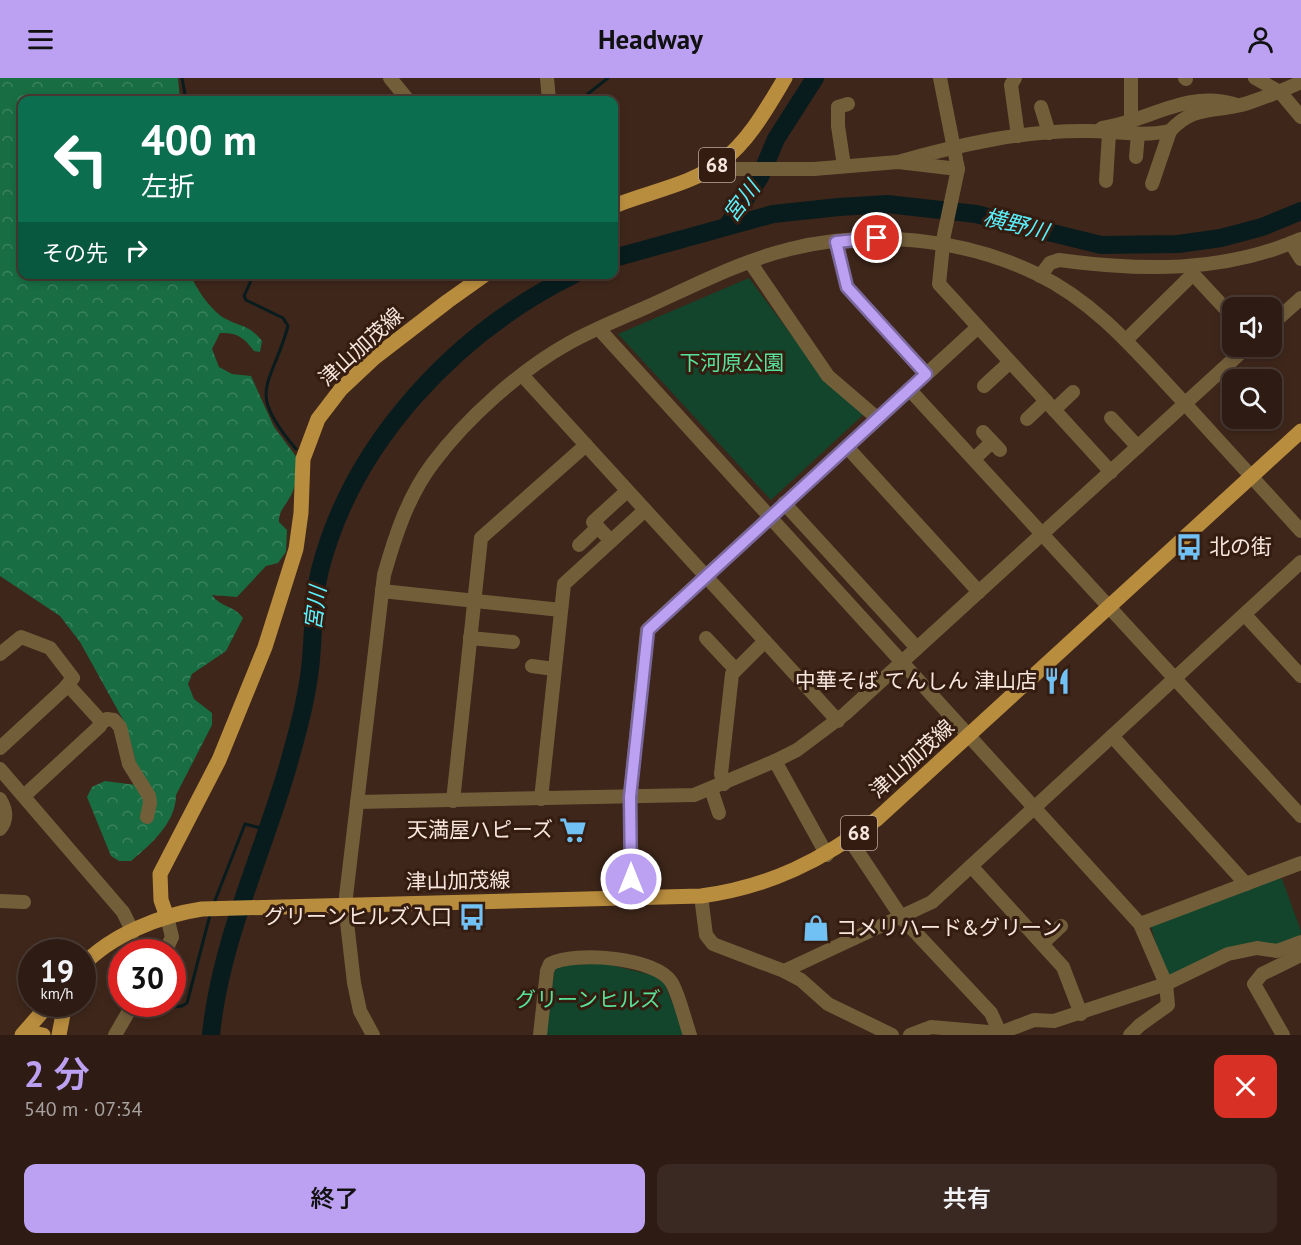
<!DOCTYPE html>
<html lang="ja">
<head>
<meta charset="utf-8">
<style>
  :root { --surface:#2e1c14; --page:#3a2922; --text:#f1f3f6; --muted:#a7a1a0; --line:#493a34; --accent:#bca0f2 }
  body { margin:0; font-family:"PT Sans","Noto Sans JP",sans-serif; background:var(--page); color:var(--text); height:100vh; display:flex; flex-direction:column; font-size:22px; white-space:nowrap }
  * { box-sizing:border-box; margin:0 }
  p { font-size:20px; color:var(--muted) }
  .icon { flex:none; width:33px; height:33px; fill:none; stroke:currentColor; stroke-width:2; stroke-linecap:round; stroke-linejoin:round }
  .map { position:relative; height:957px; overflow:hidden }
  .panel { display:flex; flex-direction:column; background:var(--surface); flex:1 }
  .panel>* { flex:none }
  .banner { position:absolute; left:18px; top:18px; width:600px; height:183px; border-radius:12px; box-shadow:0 3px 9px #0003,0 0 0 2px var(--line); background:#0b6e4f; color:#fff; overflow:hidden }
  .controls { position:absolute; left:1222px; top:219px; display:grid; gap:12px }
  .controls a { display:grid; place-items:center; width:60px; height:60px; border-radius:12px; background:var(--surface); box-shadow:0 3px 9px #0003,0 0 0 2px var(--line); font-size:30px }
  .speed { position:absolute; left:18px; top:861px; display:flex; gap:12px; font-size:30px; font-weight:700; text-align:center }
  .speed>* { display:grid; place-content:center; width:78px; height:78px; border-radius:50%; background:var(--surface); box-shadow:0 3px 9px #0003,0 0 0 2px var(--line); line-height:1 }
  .speed small { font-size:15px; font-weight:400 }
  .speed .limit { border:9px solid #d22; background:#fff; color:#111 }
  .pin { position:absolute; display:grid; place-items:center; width:51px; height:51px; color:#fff; margin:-26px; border:3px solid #fff; border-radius:50%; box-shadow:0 2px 6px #0007 }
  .me { position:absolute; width:66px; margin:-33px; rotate:0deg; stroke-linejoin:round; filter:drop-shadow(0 0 4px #0008) }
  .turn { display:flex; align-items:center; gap:21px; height:126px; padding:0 24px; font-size:27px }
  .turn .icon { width:78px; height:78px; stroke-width:2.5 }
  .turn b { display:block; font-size:42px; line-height:51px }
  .then { display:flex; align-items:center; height:57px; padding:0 24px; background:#0003; gap:12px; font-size:22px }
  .round { display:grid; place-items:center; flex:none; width:63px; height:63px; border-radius:12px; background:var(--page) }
  .headline { display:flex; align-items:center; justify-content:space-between; height:102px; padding:0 24px }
  h1 { font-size:36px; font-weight:600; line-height:45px; color:var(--accent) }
  .cta { display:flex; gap:12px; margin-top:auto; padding:12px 24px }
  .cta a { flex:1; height:69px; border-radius:12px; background:var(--accent); color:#111; font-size:24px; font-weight:600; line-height:69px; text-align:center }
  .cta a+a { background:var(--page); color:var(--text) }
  header { display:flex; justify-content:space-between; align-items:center; height:78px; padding:0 24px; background:var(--accent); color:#111; font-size:27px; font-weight:600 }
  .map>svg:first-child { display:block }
  .forest { fill:url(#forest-crowns) }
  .park { fill:#12452b }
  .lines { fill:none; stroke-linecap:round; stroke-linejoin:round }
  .stream { stroke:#081c1e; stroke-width:3 }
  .river { stroke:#081c1e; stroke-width:18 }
  .minor { stroke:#735e3a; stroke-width:14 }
  .major { stroke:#b98d3e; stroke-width:15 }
  .route-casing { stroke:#7a689d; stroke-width:15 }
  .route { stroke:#bca0f2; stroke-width:10 }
  .labels { text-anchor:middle; stroke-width:6; stroke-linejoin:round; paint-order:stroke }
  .shield { fill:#341c10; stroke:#bca9a0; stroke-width:1.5 }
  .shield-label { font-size:20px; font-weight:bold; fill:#f7e6de }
  .street-label { font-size:21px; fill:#f7e6de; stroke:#341c10 }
  .park-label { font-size:21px; fill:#58e198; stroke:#341c10 }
  .poi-label { font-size:21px; fill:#f7e6de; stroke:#341c10; text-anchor:end }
  .water-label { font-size:22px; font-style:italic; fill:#5af2ff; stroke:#341c10 }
</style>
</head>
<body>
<header><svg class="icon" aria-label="menu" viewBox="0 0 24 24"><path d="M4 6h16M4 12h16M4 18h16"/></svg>Headway<svg class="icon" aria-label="person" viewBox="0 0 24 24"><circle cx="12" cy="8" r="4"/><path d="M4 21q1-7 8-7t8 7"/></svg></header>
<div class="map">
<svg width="1301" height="957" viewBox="0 0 1301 957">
  <defs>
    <pattern id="forest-crowns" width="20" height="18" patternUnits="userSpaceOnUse" patternTransform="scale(1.5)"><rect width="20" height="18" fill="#186d43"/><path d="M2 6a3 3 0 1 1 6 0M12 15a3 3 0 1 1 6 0" fill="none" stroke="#3a825e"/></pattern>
  </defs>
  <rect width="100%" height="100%" fill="#3e261a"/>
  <path class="forest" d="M0,0H178L180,22H22V196L191,197C195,210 213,235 226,241C243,250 248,246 262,263L260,274L254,273C244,259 236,254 220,255L212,271L219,289L232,296L251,298L274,349L298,381C297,394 297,407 290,419C285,429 279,432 279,444L287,452L286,474L278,485L266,488L237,519L212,517C220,529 235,528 243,540L226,573L192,596L188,606L194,621L212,635V647L176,717C176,745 150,767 131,783H119L111,778L87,719L92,709L105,703L136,707V685L126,647L80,564L60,538L0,498Z"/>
  <g class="park">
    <polygon points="749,200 825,302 864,336 771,422 618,256"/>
    <polygon points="1277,800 1282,801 1301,853 1300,861 1170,897 1163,891 1150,845"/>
    <polygon points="603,885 656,898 664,905 686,957 546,957 555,888"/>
  </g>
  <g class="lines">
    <g class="stream">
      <polyline points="182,0 186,22"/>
      <polyline points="580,22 608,0"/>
      <path d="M254,196L244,218L246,222L283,240L288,248C271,310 245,311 296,371"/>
      <polyline points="214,825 245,746 268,752"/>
      <polyline points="133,934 182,928 187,925 210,837"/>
    </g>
    <g class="river">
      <polyline points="727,148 760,99 776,61 815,0"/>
      <polyline points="614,180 773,136 839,129 887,126 976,136 1101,167 1178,166 1221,160 1262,149 1301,133"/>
      <path d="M211,957C220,864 262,778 288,688C297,656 306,624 310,591C314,559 312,523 320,492C353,363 457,254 575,196"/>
    </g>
    <g class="minor">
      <polyline points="390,0 408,22"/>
      <polyline points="547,0 549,22"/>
      <polyline points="940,0 958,91 944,157 939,206 1111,394"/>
      <polyline points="1015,0 1011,7 1018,58"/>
      <polyline points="1131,0 1131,42"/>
      <polyline points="1185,0 1186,1"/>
      <polyline points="1255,0 1280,14 1301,39"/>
      <polyline points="1041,29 1049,55"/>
      <path d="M1102,50C1149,43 1186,12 1234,26"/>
      <polyline points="1136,79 1138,56"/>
      <path d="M898,84C958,67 1024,52 1087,53C1115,53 1142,59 1170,53C1194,26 1216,35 1248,25C1266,19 1284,12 1301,4"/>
      <polyline points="719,85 734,91 814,91 898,84 958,91"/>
      <polyline points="844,88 838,48 838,29 848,26"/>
      <polyline points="1106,103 1109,56"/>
      <polyline points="1152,106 1170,53"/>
      <polyline points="836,163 847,209 926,296"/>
      <polyline points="1291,165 1301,181"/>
      <polyline points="750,184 828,298 877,340"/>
      <polyline points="1192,189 1193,196 1233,239"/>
      <path d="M1040,198L1050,185L1059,182C1141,193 1223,195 1301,161"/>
      <polyline points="1272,246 1301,220"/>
      <polyline points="599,251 1140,846 1166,906 1168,927 1140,947 1130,957"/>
      <polyline points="1126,262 1193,196"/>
      <polyline points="522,297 838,643"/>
      <polyline points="984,308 1010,284"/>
      <polyline points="909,311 1301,738"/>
      <polyline points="1054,332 1073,314"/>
      <polyline points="1111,340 1138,369"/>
      <polyline points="1027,341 1046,323"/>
      <polyline points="983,354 1000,372"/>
      <polyline points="847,369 979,514"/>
      <polyline points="974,381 992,364"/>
      <polyline points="784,425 917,570"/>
      <polyline points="611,463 593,444 627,413"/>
      <polyline points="579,467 598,449"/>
      <polyline points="382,513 561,532"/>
      <polyline points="1245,537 1301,598"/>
      <polyline points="470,560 513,564"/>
      <polyline points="706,560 735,591"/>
      <polyline points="0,576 21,559 50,570 73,600 64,611 0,670"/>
      <polyline points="532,588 554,591"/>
      <polyline points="100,646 107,641 114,642 120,649 129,686 149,718 150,725 147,739"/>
      <polyline points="1112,658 1246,806"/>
      <polyline points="775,683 827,777"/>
      <polyline points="0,691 123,834 133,854"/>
      <polyline points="724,706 721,696 732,596 765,563"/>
      <polyline points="711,711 719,735"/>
      <polyline points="24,718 100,648 99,641 68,607"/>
      <path d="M0,721C6,731 8,741 0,751"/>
      <polyline points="541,721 564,506 645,432"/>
      <polyline points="453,723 481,460 586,367"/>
      <polyline points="357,724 694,717 775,683 797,672 845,636 1248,268"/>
      <polyline points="850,762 902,840 991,935 1000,955"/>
      <polyline points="971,788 1063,889 1081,936"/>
      <polyline points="701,818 706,857 713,866 784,893 801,902 828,926 892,957"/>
      <polyline points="631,821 630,719 647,552 978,249"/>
      <polyline points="0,823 24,824"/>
      <polyline points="1140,846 1301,785"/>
      <polyline points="1042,866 1061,848"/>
      <polyline points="165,874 172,859 167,839"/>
      <polyline points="784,893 932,824 1301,484"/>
      <polyline points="115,957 133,926"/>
      <path d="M373,957L360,933L354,905L345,827L384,497C395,458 408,418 433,385C467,340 519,293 569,265C594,251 622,240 649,228C695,207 741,183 790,171C870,151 963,160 1037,196C1095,224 1135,272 1178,318C1219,363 1260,408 1301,453"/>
      <path d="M540,957L547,893L550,886C575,873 657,879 672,905C680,920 684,940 690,957"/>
      <polyline points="910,957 931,949 1000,955 1034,942 1054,943 1166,906 1228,876 1257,870 1277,873 1301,864"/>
      <polyline points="1283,957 1254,906 1262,896 1301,877"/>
    </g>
    <g class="major">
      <path d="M614,128C647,114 691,107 721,84C749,63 767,30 785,0"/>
      <polyline points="167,839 161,822 160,796 219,682 265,569 296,471 301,435 303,381 318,341 341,311 374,280 448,223 486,196"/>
      <path d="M82,888C111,857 161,837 202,831L701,818C769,809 823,782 877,741L1301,353"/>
      <polyline points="22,957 49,926"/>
      <polyline points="23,957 28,954 43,957"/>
      <polyline points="59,957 65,926"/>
    </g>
  </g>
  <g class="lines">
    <defs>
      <polyline id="route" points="631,801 630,719 648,552 926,296 847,209 836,164 877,160"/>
    </defs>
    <use href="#route" class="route-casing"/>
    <use href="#route" class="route"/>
  </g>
  <defs>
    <symbol id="bus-bare" viewBox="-9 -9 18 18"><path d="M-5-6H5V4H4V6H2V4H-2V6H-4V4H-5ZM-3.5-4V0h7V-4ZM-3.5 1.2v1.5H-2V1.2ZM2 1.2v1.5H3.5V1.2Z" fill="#71c1f5" stroke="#341c10" stroke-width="2.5" paint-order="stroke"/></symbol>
    <symbol id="restaurant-bare" viewBox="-9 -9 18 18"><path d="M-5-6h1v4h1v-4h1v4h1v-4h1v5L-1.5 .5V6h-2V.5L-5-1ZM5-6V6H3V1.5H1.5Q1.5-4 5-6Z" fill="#71c1f5" stroke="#341c10" stroke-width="2.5" paint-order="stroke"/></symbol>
    <symbol id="supermarket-bare" viewBox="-9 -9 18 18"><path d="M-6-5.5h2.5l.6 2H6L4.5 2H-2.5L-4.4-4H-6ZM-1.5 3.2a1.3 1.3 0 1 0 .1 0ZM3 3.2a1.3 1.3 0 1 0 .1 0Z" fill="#71c1f5" stroke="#341c10" stroke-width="2.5" paint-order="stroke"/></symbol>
    <symbol id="shop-bare" viewBox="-9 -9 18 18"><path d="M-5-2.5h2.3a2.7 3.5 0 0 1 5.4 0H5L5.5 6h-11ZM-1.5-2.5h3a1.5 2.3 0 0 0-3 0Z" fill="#71c1f5" stroke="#341c10" stroke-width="2.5" paint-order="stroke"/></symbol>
  </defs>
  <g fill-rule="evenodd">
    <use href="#bus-bare" x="1170" y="450" width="38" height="38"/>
    <use href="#restaurant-bare" x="1038" y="584" width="38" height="38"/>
    <use href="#supermarket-bare" x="554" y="733" width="38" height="38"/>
    <use href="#bus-bare" x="453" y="820" width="38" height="38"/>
    <use href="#shop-bare" x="797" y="831" width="38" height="38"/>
  </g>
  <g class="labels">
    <g class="shield">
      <rect x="699" y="70" width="36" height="34" rx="4.5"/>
      <rect x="841" y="738" width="36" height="34" rx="4.5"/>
    </g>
    <g class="shield-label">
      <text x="717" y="94">68</text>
      <text x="859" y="762">68</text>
    </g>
    <g class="street-label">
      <text transform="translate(361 269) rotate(-42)" y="7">津山加茂線</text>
      <text transform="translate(912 681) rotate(-42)" y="7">津山加茂線</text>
      <text transform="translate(458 803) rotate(-1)" y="7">津山加茂線</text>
    </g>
    <g class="park-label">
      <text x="732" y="292">下河原公園</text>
      <text x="588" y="929">グリーンヒルズ</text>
    </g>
    <g class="poi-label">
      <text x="1209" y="476" text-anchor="start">北の街</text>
      <text x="1037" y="610">中華そば てんしん 津山店</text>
      <text x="553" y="759">天満屋ハピーズ</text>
      <text x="452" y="846">グリーンヒルズ入口</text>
      <text x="836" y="857" text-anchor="start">コメリハード&amp;グリーン</text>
    </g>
    <g class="water-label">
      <text transform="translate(741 123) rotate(-53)" y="8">宮川</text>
      <text transform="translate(1016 146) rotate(14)" y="8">横野川</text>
      <text transform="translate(315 530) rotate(-83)" y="8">宮川</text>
    </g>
  </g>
</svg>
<div class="controls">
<a><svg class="icon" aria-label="sound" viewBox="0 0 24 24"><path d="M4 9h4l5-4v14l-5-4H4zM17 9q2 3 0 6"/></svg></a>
<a><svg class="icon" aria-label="search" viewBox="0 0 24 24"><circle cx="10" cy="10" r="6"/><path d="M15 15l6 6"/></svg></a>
</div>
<div class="speed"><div>19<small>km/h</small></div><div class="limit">30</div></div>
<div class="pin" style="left:877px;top:160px;background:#d93025"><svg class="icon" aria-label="arrive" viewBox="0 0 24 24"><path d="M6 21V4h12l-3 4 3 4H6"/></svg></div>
<svg class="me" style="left:631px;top:801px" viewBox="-20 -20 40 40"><circle r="17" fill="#bca0f2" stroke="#fff" stroke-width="3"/><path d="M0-11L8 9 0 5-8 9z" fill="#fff"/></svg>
<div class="banner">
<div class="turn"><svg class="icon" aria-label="left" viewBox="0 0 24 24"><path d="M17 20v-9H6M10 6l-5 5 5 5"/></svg><div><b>400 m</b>左折</div></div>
<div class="then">その先<svg class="icon" aria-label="right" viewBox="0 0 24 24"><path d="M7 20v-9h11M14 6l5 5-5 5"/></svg></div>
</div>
</div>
<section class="panel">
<div class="headline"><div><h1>2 分</h1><p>540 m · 07:34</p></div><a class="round" style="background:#d93025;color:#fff"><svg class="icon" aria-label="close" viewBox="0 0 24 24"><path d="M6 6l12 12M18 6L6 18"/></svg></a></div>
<div class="cta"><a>終了</a><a>共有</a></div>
</section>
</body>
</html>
